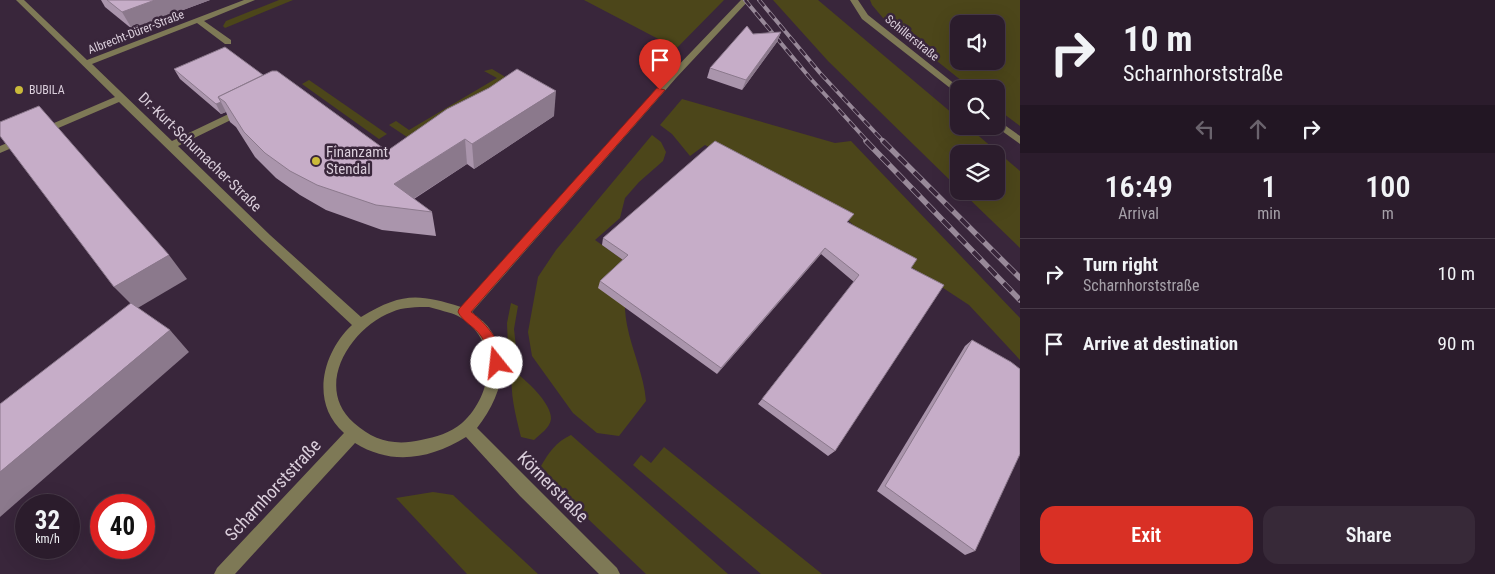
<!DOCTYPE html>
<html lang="en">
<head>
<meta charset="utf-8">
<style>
  :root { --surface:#2b1c2c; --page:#372938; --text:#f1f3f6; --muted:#a6a1a9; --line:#473a48; --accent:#d93025 }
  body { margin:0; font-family:"Roboto Condensed",sans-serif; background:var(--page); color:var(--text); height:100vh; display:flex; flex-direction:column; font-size:19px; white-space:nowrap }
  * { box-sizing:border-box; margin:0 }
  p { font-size:16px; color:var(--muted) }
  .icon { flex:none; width:28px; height:28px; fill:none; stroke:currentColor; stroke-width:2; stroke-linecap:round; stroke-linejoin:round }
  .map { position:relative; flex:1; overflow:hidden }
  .details { display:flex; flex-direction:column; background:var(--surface); width:475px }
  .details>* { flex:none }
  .guide { background:#2b1c2c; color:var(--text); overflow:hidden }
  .tools { position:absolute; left:950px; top:15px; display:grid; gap:10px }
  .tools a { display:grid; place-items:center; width:55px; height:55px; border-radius:10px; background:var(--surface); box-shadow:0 5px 20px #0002,0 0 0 1px var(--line); font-size:25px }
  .speed { position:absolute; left:15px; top:494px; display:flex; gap:10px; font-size:25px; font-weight:700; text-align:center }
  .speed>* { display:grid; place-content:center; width:65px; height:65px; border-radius:50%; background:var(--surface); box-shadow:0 5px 20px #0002,0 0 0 1px var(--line); line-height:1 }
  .speed small { font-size:12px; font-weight:400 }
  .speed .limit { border:8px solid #d22; background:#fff; color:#111 }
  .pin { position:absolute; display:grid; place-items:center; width:42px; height:42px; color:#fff; margin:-51px -21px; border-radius:50% 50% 50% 0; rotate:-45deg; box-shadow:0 0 5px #0007 }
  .pin .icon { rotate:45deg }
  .me { position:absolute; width:55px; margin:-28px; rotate:344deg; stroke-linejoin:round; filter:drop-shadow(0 0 4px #0008) }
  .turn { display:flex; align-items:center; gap:18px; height:105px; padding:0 20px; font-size:22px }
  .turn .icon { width:65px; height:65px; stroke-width:2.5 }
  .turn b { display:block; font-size:35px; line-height:42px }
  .lanes { display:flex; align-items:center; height:48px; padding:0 20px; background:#0003; justify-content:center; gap:25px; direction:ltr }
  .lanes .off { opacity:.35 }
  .eta { display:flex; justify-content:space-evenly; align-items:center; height:85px; text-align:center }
  .eta b { font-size:30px; font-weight:600; line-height:35px }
  .action { display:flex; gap:10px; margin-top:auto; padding:10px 20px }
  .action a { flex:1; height:58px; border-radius:15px; background:var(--accent); color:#fff; font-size:20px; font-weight:600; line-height:58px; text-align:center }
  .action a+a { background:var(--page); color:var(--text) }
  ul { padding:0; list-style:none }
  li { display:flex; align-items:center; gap:15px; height:70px; padding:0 20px; border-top:1px solid var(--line) }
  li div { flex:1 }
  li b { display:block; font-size:19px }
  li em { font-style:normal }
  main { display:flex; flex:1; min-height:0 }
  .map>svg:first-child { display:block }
  .green { fill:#4c461a; fill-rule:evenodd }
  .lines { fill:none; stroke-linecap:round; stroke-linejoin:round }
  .minor { fill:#7e7956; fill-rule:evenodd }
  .rail-far1-casing { stroke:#988999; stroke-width:4 }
  .rail-casing { stroke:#988999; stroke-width:5.5 }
  .rail-far1 { stroke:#39263b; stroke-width:2.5; stroke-dasharray:8; stroke-linecap:butt }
  .rail { stroke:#39263b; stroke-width:4; stroke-dasharray:11; stroke-linecap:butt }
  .wall { fill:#aa95ac }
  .shaded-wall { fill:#8b798c }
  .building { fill:#c6adc8; stroke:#8b798c }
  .route { fill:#d93025; stroke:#8d1f18 }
  .poi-dot { fill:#caba3a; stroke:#39263b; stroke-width:2 }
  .labels { text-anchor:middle; stroke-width:5; stroke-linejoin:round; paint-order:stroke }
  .far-street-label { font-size:12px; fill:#dacedb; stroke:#39263b }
  .far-poi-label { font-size:12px; fill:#dacedb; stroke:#39263b; text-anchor:start }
  .street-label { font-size:15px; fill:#dacedb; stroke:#39263b }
  .poi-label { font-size:15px; fill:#dacedb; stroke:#39263b; text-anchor:start }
  .near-street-label { font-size:18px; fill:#dacedb; stroke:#39263b }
</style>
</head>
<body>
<main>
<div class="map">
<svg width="1020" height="574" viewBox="0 0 1020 574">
  <rect width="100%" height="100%" fill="#39263b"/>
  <g class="green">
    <polygon points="279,0 293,0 225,28 223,26 226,21"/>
    <polygon points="584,0 724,0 665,60 656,57 666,43"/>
    <polygon points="773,0 818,0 959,119 959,126 967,126 1020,171 1020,248 961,191 996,191 996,154 959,154 959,189 828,61"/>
    <path d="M870,0H1020V126L996,108V89H972L883,18L872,5ZM959,24H996V61H959Z"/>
    <polygon points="492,69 507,78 407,137 389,125 396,121 409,130 497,78 484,71"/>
    <polygon points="309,80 387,134 379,139 302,84"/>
    <polygon points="682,99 835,143 851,141 1020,318 1020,360 969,305 867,238 849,221 705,145 690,156 672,134 660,125"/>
    <path d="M652,135L661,142L666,152L663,161L639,182L625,198L620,218L595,240L626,262C625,283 623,304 627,325C632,351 644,375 646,401L619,436L597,433L573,413L532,356L528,332L538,277L556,250Z"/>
    <polygon points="511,303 518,306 514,329 516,347 508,348 507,323"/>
    <path d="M512,370C524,378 552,403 551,419C550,428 540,434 534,440L521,437C515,413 510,394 512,370Z"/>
    <path d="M571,435L728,574H646L586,517L541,466C549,452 556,442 571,435Z"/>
    <polygon points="664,447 822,574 761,574 633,465 641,455 651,463"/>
    <polygon points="433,492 453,495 538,574 467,574 396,498"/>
  </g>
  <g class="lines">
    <g class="minor">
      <path d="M16,0H24L87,60L244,0H255L204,21L231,40V44H225L197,23L92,64L172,141L239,109H245V113L178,146L270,235L361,317C401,293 417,293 461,307L670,74L741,0H749L676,78L472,312C477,317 485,322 489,328C513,361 500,399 477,428L617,568L620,574H599L520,496L466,437C430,459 392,466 355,443L235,574H214L217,568L344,433C310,403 322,353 352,325L262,241L119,102L0,153V146L115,97ZM429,307C438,310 450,312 458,316C500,339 494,394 462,423C450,433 436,437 421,440C395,446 374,441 354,423C313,387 350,328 392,312C403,307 417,307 429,307Z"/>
      <polygon points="850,0 858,0 868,15 961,89 959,89 959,95 862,19"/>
      <polygon points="996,119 1020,136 1020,144 995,126"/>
    </g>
    <defs>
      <g id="rail-far1">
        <polyline points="745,0 810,78 868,142"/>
        <polyline points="759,0 820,73 884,142"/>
      </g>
      <g id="rail">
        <polyline points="866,141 1020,300"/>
        <polyline points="883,141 1020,278"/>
      </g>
    </defs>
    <use href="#rail-far1" class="rail-far1-casing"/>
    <use href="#rail" class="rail-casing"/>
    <use href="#rail-far1" class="rail-far1"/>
    <use href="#rail" class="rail"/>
  </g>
  <g class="wall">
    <polygon points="101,0 210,0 132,29 105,7"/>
    <polygon points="781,32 777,42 742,90 707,78 710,68 753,34"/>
    <polygon points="174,69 263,75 387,151 554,116 474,169 467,164 414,199 432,212 436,236 382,230 326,210 300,195 276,178 255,157 236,127 230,122 226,112 221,114 180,79"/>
    <polygon points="848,222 911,268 835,451 828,456 758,404 854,282 821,254 717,374 598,288 600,281 623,260 602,245 603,238"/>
    <polygon points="972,340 975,551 965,555 877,491 965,346"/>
  </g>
  <g class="shaded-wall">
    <polygon points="155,0 210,0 132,29 122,12"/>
    <polygon points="781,32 777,42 742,90 746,80"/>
    <polygon points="556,91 554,116 474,169 472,144"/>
    <polygon points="221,102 226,112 221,114 216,104"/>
    <polygon points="465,139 467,164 399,208 394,184"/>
    <polygon points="825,248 821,254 717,374 721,368"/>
    <polygon points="169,255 187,279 136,309 114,287"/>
    <polygon points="170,330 189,352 0,517 0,472"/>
  </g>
  <g class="building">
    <polygon points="107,0 155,0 122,12"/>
    <polygon points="747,26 753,34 781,32 746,80 710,68"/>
    <polygon points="225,47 263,75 218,97 221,102 216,104 174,69"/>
    <polygon points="517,69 556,91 472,144 465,139 394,184 432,212 376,205 317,185 290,171 265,153 244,132 225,102 218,97 272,71 277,71 387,151 447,109 489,88"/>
    <polygon points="39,106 169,255 114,287 0,136 0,122"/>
    <polygon points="715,141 854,214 847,222 917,259 911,268 944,285 835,451 762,399 859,275 825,248 721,368 600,281 628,255 603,238"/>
    <polygon points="131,303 170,330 0,472 0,404"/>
    <polygon points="972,340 1011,362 1020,369 1020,454 975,551 885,486"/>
  </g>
  <path class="route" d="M657,88L665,90L471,312C484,321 509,349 501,367L497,369L492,367C487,357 488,345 481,336C475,327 463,322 458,312L459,309Z"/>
  <g class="poi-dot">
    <circle cx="19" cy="90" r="5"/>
    <circle cx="316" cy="161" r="5"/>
  </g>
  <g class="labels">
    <g class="far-street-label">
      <text transform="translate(136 32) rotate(-21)" y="4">Albrecht-Dürer-Straße</text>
      <text transform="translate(912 38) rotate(39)" y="4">Schillerstraße</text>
    </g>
    <g class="far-poi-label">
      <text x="29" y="94">BUBILA</text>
    </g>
    <g class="street-label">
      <text transform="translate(200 152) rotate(44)" y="5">Dr.-Kurt-Schumacher-Straße</text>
    </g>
    <g class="poi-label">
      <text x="326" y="157">Finanzamt<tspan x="326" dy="17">Stendal</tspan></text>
    </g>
    <g class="near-street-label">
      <text transform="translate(553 487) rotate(45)" y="6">Körnerstraße</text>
      <text transform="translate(273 490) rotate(-47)" y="6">Scharnhorststraße</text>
    </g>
  </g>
</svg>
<div class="tools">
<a><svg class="icon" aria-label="sound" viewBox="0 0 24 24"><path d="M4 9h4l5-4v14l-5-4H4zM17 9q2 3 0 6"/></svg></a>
<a><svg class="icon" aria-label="search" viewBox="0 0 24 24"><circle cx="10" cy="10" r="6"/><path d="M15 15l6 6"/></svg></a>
<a><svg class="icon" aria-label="layers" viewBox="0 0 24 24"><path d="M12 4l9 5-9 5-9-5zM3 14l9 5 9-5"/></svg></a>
</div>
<div class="speed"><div>32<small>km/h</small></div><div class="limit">40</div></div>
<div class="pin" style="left:660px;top:90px;background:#d93025"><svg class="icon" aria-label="arrive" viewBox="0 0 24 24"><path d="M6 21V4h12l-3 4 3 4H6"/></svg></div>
<svg class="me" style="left:497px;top:363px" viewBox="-20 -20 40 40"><circle r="19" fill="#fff"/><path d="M0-13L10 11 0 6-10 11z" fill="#d93025"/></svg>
</div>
<section class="details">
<div class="guide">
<div class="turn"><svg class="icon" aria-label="right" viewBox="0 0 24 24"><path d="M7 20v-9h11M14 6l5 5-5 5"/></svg><div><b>10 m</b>Scharnhorststraße</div></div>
<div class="lanes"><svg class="icon off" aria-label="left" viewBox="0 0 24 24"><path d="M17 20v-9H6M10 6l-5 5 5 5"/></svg><svg class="icon off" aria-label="ahead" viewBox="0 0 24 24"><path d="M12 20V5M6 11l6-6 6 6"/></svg><svg class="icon" aria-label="right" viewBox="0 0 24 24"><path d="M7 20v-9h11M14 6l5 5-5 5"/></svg></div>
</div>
<div class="eta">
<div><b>16:49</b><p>Arrival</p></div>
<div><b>1</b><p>min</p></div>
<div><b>100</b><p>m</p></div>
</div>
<ul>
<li><svg class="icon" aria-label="right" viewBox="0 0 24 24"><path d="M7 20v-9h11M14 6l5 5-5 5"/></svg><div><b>Turn right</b><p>Scharnhorststraße</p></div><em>10 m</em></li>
<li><svg class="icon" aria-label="arrive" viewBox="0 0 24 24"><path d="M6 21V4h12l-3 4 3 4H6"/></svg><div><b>Arrive at destination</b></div><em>90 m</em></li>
</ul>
<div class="action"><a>Exit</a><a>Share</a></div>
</section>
</main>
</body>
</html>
